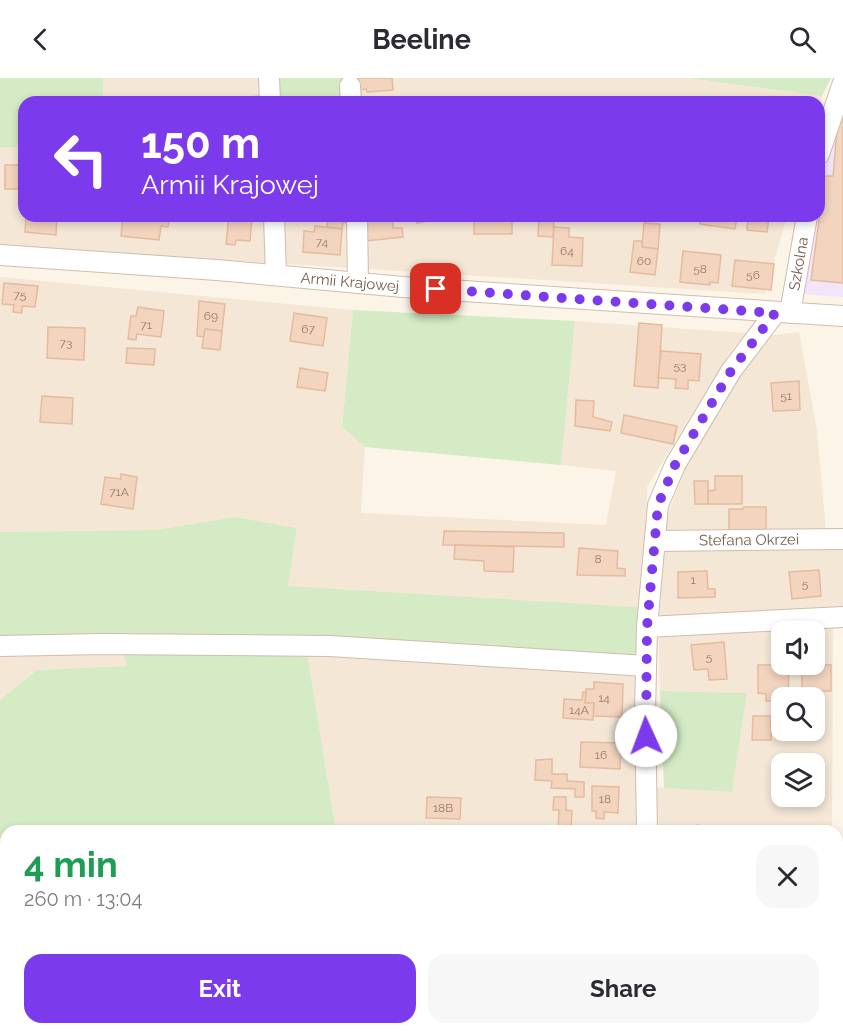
<!DOCTYPE html>
<html lang="en">
<head>
<meta charset="utf-8">
<style>
  :root { --surface:#fff; --page:#f7f7f7; --text:#2b2b33; --muted:#7c7c81; --accent:#7c3aed }
  body { margin:0; font-family:Raleway,sans-serif; background:var(--page); color:var(--text); height:100vh; display:flex; flex-direction:column; font-size:22px; white-space:nowrap }
  * { box-sizing:border-box; margin:0 }
  p { font-size:20px; color:var(--muted) }
  .icon { flex:none; width:33px; height:33px; fill:none; stroke:currentColor; stroke-width:2; stroke-linecap:round; stroke-linejoin:round }
  .map { position:relative; flex:1; overflow:hidden }
  .drawer { position:absolute; left:0px; top:747px; width:843px; height:210px; display:flex; flex-direction:column; background:var(--surface); border-radius:18px 18px 0 0; box-shadow:0 3px 9px #0003 }
  .drawer>* { flex:none }
  .hud { position:absolute; left:18px; top:18px; width:807px; height:126px; border-radius:18px; box-shadow:0 3px 9px #0003; background:#7c3aed; color:#fff; overflow:hidden }
  .controls { position:absolute; left:771px; top:543px; display:grid; gap:12px }
  .controls a { display:grid; place-items:center; width:54px; height:54px; border-radius:12px; background:var(--surface); box-shadow:0 3px 9px #0003; font-size:30px }
  .pin { position:absolute; display:grid; place-items:center; width:51px; height:51px; color:#fff; margin:-26px; border-radius:12px; box-shadow:0 3px 9px #0006 }
  .me { position:absolute; width:66px; margin:-33px; rotate:358deg; stroke-linejoin:round; filter:drop-shadow(0 0 4px #0008) }
  .turn { display:flex; align-items:center; gap:21px; height:126px; padding:0 24px; font-size:27px }
  .turn .icon { width:78px; height:78px; stroke-width:2.5 }
  .turn b { display:block; font-size:42px; line-height:51px }
  .round { display:grid; place-items:center; flex:none; width:63px; height:63px; border-radius:18px; background:var(--page) }
  .overview { display:flex; align-items:center; justify-content:space-between; height:102px; padding:0 24px }
  h1 { font-size:36px; font-weight:700; line-height:45px; color:#1e9e55 }
  .primary-button { display:flex; gap:12px; margin-top:auto; padding:12px 24px }
  .primary-button a { flex:1; height:69px; border-radius:18px; background:var(--accent); color:#fff; font-size:24px; font-weight:700; line-height:69px; text-align:center }
  .primary-button a+a { background:var(--page); color:var(--text) }
  header { display:flex; justify-content:space-between; align-items:center; height:78px; padding:0 24px; background:var(--surface); font-size:27px; font-weight:700 }
  .map>svg:first-child { display:block }
  .residential { fill:#f4e7d6; fill-rule:evenodd }
  .education { fill:#f2e4f9 }
  .green { fill:#d4ebc5 }
  .building { fill:#f2d4bf; stroke:#e5bb9f; stroke-width:1.5 }
  .lines { fill:none; stroke-linecap:round; stroke-linejoin:round }
  .minor-casing { stroke:#cfbdad; stroke-width:22 }
  .minor { stroke:#fff; stroke-width:20 }
  .route { stroke:#7c3aed; stroke-width:10; stroke-dasharray:0 18 }
  .labels { text-anchor:middle; stroke-width:4.5; stroke-linejoin:round; paint-order:stroke }
  .number-label { font-size:12px; fill:#967a68 }
  .street-label { font-size:15px; fill:#775c4b; stroke:#fff9ee }
</style>
</head>
<body>
<header><svg class="icon" aria-label="back" viewBox="0 0 24 24"><path d="M15 5l-7 7 7 7"/></svg>Beeline<svg class="icon" aria-label="search" viewBox="0 0 24 24"><circle cx="10" cy="10" r="6"/><path d="M15 15l6 6"/></svg></header>
<div class="map">
<svg width="843" height="957" viewBox="0 0 843 957">
  <rect width="100%" height="100%" fill="#fcf5e7"/>
  <g class="residential">
    <rect x="103" y="0" width="176" height="24"/>
    <polygon points="342,0 687,0 822,18 819,28 819,24 344,24"/>
    <polygon points="0,69 24,69 24,138 787,138 765,216 0,168"/>
    <polygon points="0,199 353,232 342,349 365,369 361,435 606,447 616,393 561,387 575,243 746,255 730,274 647,409 647,463 639,529 288,508 297,450 235,439 155,452 0,454"/>
    <path d="M799,254L817,352L827,464L843,463V550L833,551L832,753H336L307,575L635,593V708L732,714L747,615L660,613L658,553L667,439L684,392L716,335L767,258ZM782,554H814V586H782ZM782,620H814V652H782ZM782,686H814V718H782Z"/>
    <polygon points="123,574 128,588 37,592 0,622 0,575"/>
    <polygon points="837,760 843,761 843,957 345,957 346,951 837,951"/>
  </g>
  <polygon class="education" points="835,37 843,37 843,219 801,216 813,138 819,138 819,95"/>
  <g class="green">
    <polygon points="0,0 103,0 103,24 24,24 24,69 0,69"/>
    <polygon points="279,0 342,0 344,24 279,24"/>
    <polygon points="687,0 831,0 822,18"/>
    <polygon points="353,232 575,243 561,387 365,369 342,349"/>
    <polygon points="235,439 297,450 288,508 639,529 639,581 0,566 0,454 155,452"/>
    <polygon points="123,574 307,575 336,753 6,753 6,951 346,951 345,957 0,957 0,622 37,592 127,588"/>
    <polygon points="660,613 747,615 732,714 664,710"/>
  </g>
  <g class="building">
    <polygon points="358,0 392,0 393,12 367,14 366,11 359,12"/>
    <polygon points="262,18 262,24 233,24 233,20"/>
    <polygon points="838,40 843,41 843,205 811,202 825,98 833,98"/>
    <rect x="5" y="87" width="19" height="24"/>
    <polygon points="26,138 57,138 56,157 25,154"/>
    <polygon points="123,138 162,138 162,141 169,142 168,149 161,148 159,162 121,158"/>
    <polygon points="229,138 252,138 250,163 236,162 235,167 226,166"/>
    <polygon points="328,138 347,138 347,145 343,144 342,151 327,149"/>
    <polygon points="365,138 393,138 393,150 402,150 403,159 366,163"/>
    <polygon points="416,138 427,138 428,143 417,145"/>
    <rect x="474" y="138" width="38" height="18"/>
    <polygon points="539,138 554,138 553,159 538,158"/>
    <polygon points="701,138 737,138 735,151 700,146"/>
    <polygon points="748,138 769,138 767,154 747,152"/>
    <polygon points="644,145 660,146 658,171 642,169"/>
    <polygon points="315,148 342,151 340,177 303,174 304,153 314,154"/>
    <polygon points="554,149 569,150 569,159 583,160 582,188 552,187"/>
    <polygon points="634,163 642,163 642,169 658,171 655,197 630,194"/>
    <polygon points="683,173 721,177 718,205 710,204 710,207 680,204"/>
    <polygon points="735,182 774,186 771,212 732,208"/>
    <polygon points="4,205 38,208 35,229 22,228 22,235 13,234 14,227 2,226"/>
    <polygon points="199,223 225,226 222,253 205,251 204,259 197,258"/>
    <polygon points="138,229 164,233 161,259 137,256 136,262 128,261 131,238 136,238"/>
    <polygon points="294,235 327,240 323,268 290,263"/>
    <polygon points="639,245 662,247 658,310 634,308"/>
    <polygon points="48,249 85,250 84,282 47,280"/>
    <polygon points="205,251 222,253 220,272 202,270"/>
    <polygon points="127,270 155,271 154,287 126,285"/>
    <polygon points="661,273 701,276 699,303 688,302 688,311 675,310 676,301 658,300"/>
    <polygon points="300,290 328,295 325,313 297,309"/>
    <polygon points="799,303 800,332 773,333 771,305"/>
    <polygon points="42,318 73,320 72,346 40,344"/>
    <polygon points="576,322 594,323 593,339 612,344 610,353 575,348"/>
    <polygon points="624,337 677,348 673,366 621,355"/>
    <polygon points="121,396 137,399 133,431 101,426 105,399 121,401"/>
    <polygon points="715,398 742,398 742,426 708,426 708,413 715,412"/>
    <polygon points="694,403 708,403 708,426 695,426"/>
    <polygon points="744,429 766,429 766,457 729,457 729,431 743,431"/>
    <polygon points="444,453 564,455 564,469 443,467"/>
    <polygon points="455,467 514,469 513,494 484,493 484,483 454,481"/>
    <polygon points="579,470 618,473 617,490 625,491 625,498 577,497"/>
    <polygon points="819,492 821,518 792,521 789,494"/>
    <polygon points="707,493 708,511 715,511 715,519 678,520 678,494"/>
    <polygon points="724,564 727,601 709,602 708,591 694,592 691,567"/>
    <polygon points="802,586 831,587 831,613 811,613 811,620 802,620"/>
    <polygon points="758,587 789,587 788,616 774,616 774,623 766,623 766,616 758,615"/>
    <polygon points="594,604 623,606 622,639 593,638 594,625 585,625 586,614 586,611 594,611"/>
    <polygon points="583,614 586,614 585,625 594,625 593,642 563,640 564,621 582,622"/>
    <polygon points="753,638 771,638 771,662 752,662"/>
    <polygon points="581,664 621,665 620,691 580,689"/>
    <polygon points="552,681 552,696 567,696 567,703 584,704 584,719 575,719 575,711 551,710 552,703 535,702 536,682"/>
    <polygon points="592,708 619,709 618,735 604,734 604,741 596,740 596,733 592,733"/>
    <polygon points="427,719 461,720 460,741 426,740"/>
    <polygon points="554,719 566,719 566,732 572,733 571,751 558,751 559,732 553,732"/>
    <polygon points="697,747 712,750 712,753 681,753 681,750 694,750"/>
    <polygon points="705,952 705,957 679,957 679,953"/>
  </g>
  <g class="lines">
    <defs>
      <g id="minor">
        <polyline points="269,0 270,24"/>
        <polyline points="350,8 351,24"/>
        <polyline points="819,76 843,5"/>
        <polyline points="274,138 276,197"/>
        <polyline points="357,138 358,205"/>
        <path id="s1" d="M0,177L217,192L403,209L843,238"/>
        <path id="s2" d="M790,235L807,138"/>
        <path id="s3" d="M655,463L843,461"/>
        <polyline points="647,549 843,539"/>
        <polyline points="0,568 102,566 330,568 646,588"/>
        <polyline points="647,753 645,634 647,549 658,427 675,387 731,293 775,235"/>
        <polyline points="648,951 648,957"/>
      </g>
    </defs>
    <use href="#minor" class="minor-casing"/>
    <use href="#minor" class="minor"/>
  </g>
  <g class="lines">
    <polyline class="route" points="436,211 775,235 731,293 675,387 658,427 647,549 646,658"/>
  </g>
  <g class="labels">
    <g class="number-label">
      <text x="322" y="168">74</text>
      <text x="567" y="177">64</text>
      <text x="644" y="187">60</text>
      <text x="700" y="195">58</text>
      <text x="753" y="201">56</text>
      <text x="20" y="221">75</text>
      <text x="211" y="242">69</text>
      <text x="146" y="251">71</text>
      <text x="308" y="255">67</text>
      <text x="66" y="269">73</text>
      <text x="680" y="292">53</text>
      <text x="786" y="322">51</text>
      <text x="119" y="418">71A</text>
      <text x="598" y="485">8</text>
      <text x="693" y="506">1</text>
      <text x="805" y="510">5</text>
      <text x="709" y="583">5</text>
      <text x="604" y="624">14</text>
      <text x="579" y="636">14A</text>
      <text x="601" y="681">16</text>
      <text x="605" y="725">18</text>
      <text x="443" y="734">18B</text>
    </g>
    <g class="street-label">
      <text dy="5" stroke="none"><textPath href="#s2" startOffset="50">Szkolna</textPath></text>
      <text dy="5" stroke="none"><textPath href="#s1" startOffset="351">Armii Krajowej</textPath></text>
      <text dy="5" stroke="none"><textPath href="#s3" startOffset="94">Stefana Okrzei</textPath></text>
    </g>
  </g>
</svg>
<div class="controls">
<a><svg class="icon" aria-label="sound" viewBox="0 0 24 24"><path d="M4 9h4l5-4v14l-5-4H4zM17 9q2 3 0 6"/></svg></a>
<a><svg class="icon" aria-label="search" viewBox="0 0 24 24"><circle cx="10" cy="10" r="6"/><path d="M15 15l6 6"/></svg></a>
<a><svg class="icon" aria-label="layers" viewBox="0 0 24 24"><path d="M12 4l9 5-9 5-9-5zM3 14l9 5 9-5"/></svg></a>
</div>
<div class="pin" style="left:436px;top:211px;background:#d93025"><svg class="icon" aria-label="arrive" viewBox="0 0 24 24"><path d="M6 21V4h12l-3 4 3 4H6"/></svg></div>
<svg class="me" style="left:646px;top:658px" viewBox="-20 -20 40 40"><circle r="19" fill="#fff"/><path d="M0-13L10 11 0 6-10 11z" fill="#7c3aed"/></svg>
<div class="hud">
<div class="turn"><svg class="icon" aria-label="left" viewBox="0 0 24 24"><path d="M17 20v-9H6M10 6l-5 5 5 5"/></svg><div><b>150 m</b>Armii Krajowej</div></div>
</div>
<section class="drawer">
<div class="overview"><div><h1>4 min</h1><p>260 m · 13:04</p></div><a class="round"><svg class="icon" aria-label="close" viewBox="0 0 24 24"><path d="M6 6l12 12M18 6L6 18"/></svg></a></div>
<div class="primary-button"><a>Exit</a><a>Share</a></div>
</section>
</div>
</body>
</html>
